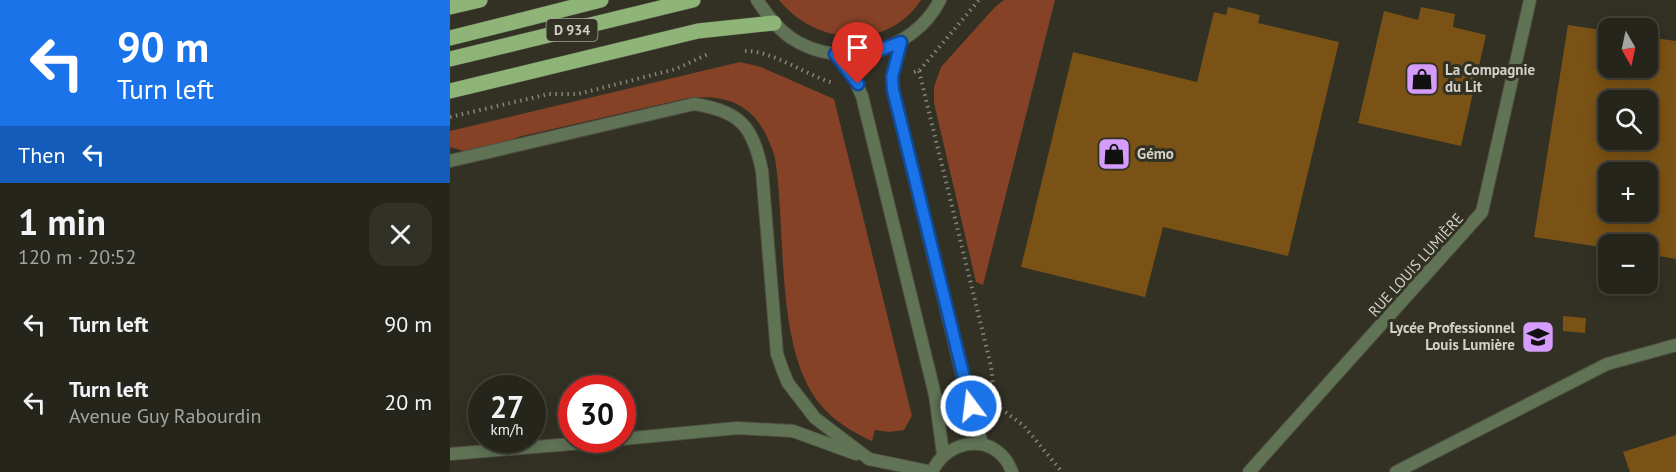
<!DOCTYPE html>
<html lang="en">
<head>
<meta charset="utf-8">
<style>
  :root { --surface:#26251b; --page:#323128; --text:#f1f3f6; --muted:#a4a5a3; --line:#42423a }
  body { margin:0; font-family:"PT Sans",sans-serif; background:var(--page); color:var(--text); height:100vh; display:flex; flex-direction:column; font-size:22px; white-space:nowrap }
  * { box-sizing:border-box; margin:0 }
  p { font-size:20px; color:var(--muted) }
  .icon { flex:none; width:33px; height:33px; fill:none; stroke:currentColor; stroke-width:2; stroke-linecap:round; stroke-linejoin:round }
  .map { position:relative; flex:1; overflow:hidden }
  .panel { display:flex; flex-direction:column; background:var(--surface); width:450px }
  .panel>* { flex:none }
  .banner { background:#1a73e8; color:#fff; overflow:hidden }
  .needle { width:39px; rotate:171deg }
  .buttons { position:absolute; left:1148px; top:18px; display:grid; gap:12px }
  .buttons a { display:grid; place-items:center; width:60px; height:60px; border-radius:12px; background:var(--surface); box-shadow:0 3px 15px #0003,0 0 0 2px var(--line); font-size:30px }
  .speed { position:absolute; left:18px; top:375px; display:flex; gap:12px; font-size:30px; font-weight:700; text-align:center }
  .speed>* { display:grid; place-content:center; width:78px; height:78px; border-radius:50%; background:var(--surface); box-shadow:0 3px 15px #0003,0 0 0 2px var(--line); line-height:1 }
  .speed small { font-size:15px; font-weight:400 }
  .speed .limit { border:9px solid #d22; background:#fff; color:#111 }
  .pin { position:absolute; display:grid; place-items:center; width:51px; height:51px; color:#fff; margin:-62px -26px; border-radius:50% 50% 50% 0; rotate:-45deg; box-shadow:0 0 6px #0007 }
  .pin .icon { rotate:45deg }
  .me { position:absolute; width:66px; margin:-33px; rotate:345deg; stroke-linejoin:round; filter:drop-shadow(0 0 4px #0008) }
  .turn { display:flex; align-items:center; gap:21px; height:126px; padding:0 18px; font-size:27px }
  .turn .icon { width:78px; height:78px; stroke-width:2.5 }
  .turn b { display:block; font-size:42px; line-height:51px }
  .then { display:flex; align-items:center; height:57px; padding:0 18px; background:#0003; gap:12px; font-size:22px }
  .round { display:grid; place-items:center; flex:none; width:63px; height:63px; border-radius:18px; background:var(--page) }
  .head { display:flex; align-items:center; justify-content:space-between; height:102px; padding:0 18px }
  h1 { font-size:36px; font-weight:800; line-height:45px }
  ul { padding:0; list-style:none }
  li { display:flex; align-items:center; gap:18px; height:78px; padding:0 18px }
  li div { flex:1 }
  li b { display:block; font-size:22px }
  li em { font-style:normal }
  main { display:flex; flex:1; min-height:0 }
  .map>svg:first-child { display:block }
  .green { fill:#854226 }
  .building { fill:#7a5215; fill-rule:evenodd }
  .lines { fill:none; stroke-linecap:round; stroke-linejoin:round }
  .lane-casing { stroke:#4f4e42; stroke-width:14 }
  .street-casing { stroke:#4f4e42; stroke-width:14 }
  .primary-casing { stroke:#4f4e42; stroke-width:16 }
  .path { stroke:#85857a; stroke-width:4; stroke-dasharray:1.5 4.5; stroke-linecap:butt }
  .lane { stroke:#607355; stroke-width:12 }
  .street { stroke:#607355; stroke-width:12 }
  .primary { stroke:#8eb577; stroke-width:15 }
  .route-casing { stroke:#114b97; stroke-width:15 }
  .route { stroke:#1a73e8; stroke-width:10 }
  .labels { text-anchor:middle; stroke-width:6; stroke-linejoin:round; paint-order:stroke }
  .shield { fill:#323124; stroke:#a2a298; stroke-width:1.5 }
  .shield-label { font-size:14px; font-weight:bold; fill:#d2d2ca }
  .poi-label { font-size:15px; font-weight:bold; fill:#d2d2ca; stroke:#323124; text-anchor:start }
  .street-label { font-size:15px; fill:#d2d2ca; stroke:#323124 }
</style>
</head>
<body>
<main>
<section class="panel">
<div class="banner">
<div class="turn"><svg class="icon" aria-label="left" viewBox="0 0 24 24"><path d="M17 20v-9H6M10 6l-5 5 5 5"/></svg><div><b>90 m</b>Turn left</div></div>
<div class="then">Then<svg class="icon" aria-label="left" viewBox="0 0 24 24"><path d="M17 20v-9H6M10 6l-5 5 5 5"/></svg></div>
</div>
<div class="head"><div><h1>1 min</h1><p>120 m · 20:52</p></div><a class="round"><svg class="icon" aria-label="close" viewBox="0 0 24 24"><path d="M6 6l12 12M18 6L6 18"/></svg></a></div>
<ul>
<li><svg class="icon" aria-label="left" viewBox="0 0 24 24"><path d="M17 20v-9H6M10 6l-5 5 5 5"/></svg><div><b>Turn left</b></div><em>90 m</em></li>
<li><svg class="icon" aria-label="left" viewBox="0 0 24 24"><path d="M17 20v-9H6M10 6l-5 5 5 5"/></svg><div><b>Turn left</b><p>Avenue Guy Rabourdin</p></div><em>20 m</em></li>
</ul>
</section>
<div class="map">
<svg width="1226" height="472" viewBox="0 0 1226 472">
  <rect width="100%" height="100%" fill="#323124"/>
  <g class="green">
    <path d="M329,0H471C437,52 365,45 329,0Z"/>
    <polygon points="605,0 533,285 526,282 484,103 484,87 491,67 545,7 554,0"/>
    <path d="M290,62L311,67L384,99L462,416L454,430L439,432L425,430L422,441C398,430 376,416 362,393C326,334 336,228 325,158C311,111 287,93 238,98L68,137L55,143L17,152L0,147V131Z"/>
  </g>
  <g class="building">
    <polygon points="778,7 810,15 808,23 889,42 838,256 713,227 695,297 571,267 623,52 747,82 764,12 776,15"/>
    <polygon points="971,7 1005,14 1003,27 1036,35 1011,146 908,123 934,11 968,20"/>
    <path d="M1118,25L1158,31V68H1197V37L1226,41V259L1197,254V244H1158V248L1084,237ZM1158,100H1197V140H1158ZM1158,172H1197V212H1158Z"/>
    <polygon points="1113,316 1136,318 1135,333 1113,331"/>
    <polygon points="1226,435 1226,472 1180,472 1173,452"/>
  </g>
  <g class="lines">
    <defs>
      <g id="lane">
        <path d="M0,161L244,104C290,111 303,126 312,171L327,354L333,371L338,383L365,418L419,459"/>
        <polyline points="172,439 287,428 343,431 406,454"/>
        <polyline points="0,454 169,440"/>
        <polyline points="799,472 1032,212 1080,0"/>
        <polyline points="946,472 1157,364 1226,345"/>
      </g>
      <g id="street">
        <path d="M307,0C317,15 327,28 341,38C391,71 463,53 490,0"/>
        <polyline points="451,42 442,77 443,90 515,387 532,444"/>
        <polyline points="385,55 401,71 412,96 485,395 493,454"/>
        <polyline points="419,459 482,472"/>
        <path d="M482,472C498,437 548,432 562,472"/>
      </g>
      <g id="primary">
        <polyline points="0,7 30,0"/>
        <polyline points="0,38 151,0"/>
        <polyline points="0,59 243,0"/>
        <polyline points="0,91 248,31 324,23"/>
      </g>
    </defs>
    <use href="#lane" class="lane-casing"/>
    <use href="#street" class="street-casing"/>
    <use href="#primary" class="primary-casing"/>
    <g class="path">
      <path d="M295,51C321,50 356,75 383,83"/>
      <polyline points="469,71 541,366 544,395 550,408 574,426 612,472"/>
      <polyline points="464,72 469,71 529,0"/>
      <polyline points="0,117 99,94 128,94 226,69 258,54"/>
    </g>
    <use href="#lane" class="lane"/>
    <use href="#street" class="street"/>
    <use href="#primary" class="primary"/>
  </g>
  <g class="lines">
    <defs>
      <polyline id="route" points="408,84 385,54 419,54 451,42 442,77 443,90 521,406"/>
    </defs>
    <use href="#route" class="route-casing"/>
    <use href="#route" class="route"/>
  </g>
  <defs>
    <symbol id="shop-square" viewBox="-11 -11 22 22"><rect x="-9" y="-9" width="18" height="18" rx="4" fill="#d59cfb" stroke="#323124"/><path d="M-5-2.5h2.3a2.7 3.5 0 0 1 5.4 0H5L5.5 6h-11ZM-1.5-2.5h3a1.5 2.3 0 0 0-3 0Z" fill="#111"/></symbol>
    <symbol id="school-square" viewBox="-11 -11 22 22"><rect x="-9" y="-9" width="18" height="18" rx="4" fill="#d59cfb" stroke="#323124"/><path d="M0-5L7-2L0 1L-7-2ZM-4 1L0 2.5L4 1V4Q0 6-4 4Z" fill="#111"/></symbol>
  </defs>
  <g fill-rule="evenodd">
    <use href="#shop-square" x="953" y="60" width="38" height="38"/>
    <use href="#shop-square" x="645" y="135" width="38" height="38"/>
    <use href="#school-square" x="1069" y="318" width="38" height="38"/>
  </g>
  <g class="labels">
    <rect class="shield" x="96.5" y="19" width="51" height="22" rx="4.5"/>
    <g class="shield-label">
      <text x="122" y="35">D 934</text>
    </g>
    <g class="poi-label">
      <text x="995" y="75">La Compagnie<tspan x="995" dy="17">du Lit</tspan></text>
      <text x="687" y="159">Gémo</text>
      <text x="1065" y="333" text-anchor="end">Lycée Professionnel<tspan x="1065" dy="17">Louis Lumière</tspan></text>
    </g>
    <g class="street-label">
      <text transform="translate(966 265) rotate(-48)" y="5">RUE LOUIS LUMIÈRE</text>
    </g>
  </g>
</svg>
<div class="buttons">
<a><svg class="needle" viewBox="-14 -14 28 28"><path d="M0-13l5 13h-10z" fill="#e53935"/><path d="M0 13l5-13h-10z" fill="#a4a5a3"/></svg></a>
<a><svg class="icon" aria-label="search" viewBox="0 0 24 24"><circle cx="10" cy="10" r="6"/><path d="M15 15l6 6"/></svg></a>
<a>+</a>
<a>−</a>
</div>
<div class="speed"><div>27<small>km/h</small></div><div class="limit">30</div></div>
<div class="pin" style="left:408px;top:84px;background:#d93025"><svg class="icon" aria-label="arrive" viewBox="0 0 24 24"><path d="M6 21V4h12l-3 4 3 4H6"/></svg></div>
<svg class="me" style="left:521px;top:406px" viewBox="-20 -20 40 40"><circle r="17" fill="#1a73e8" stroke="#fff" stroke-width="3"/><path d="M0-11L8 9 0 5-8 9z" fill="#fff"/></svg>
</div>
</main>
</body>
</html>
